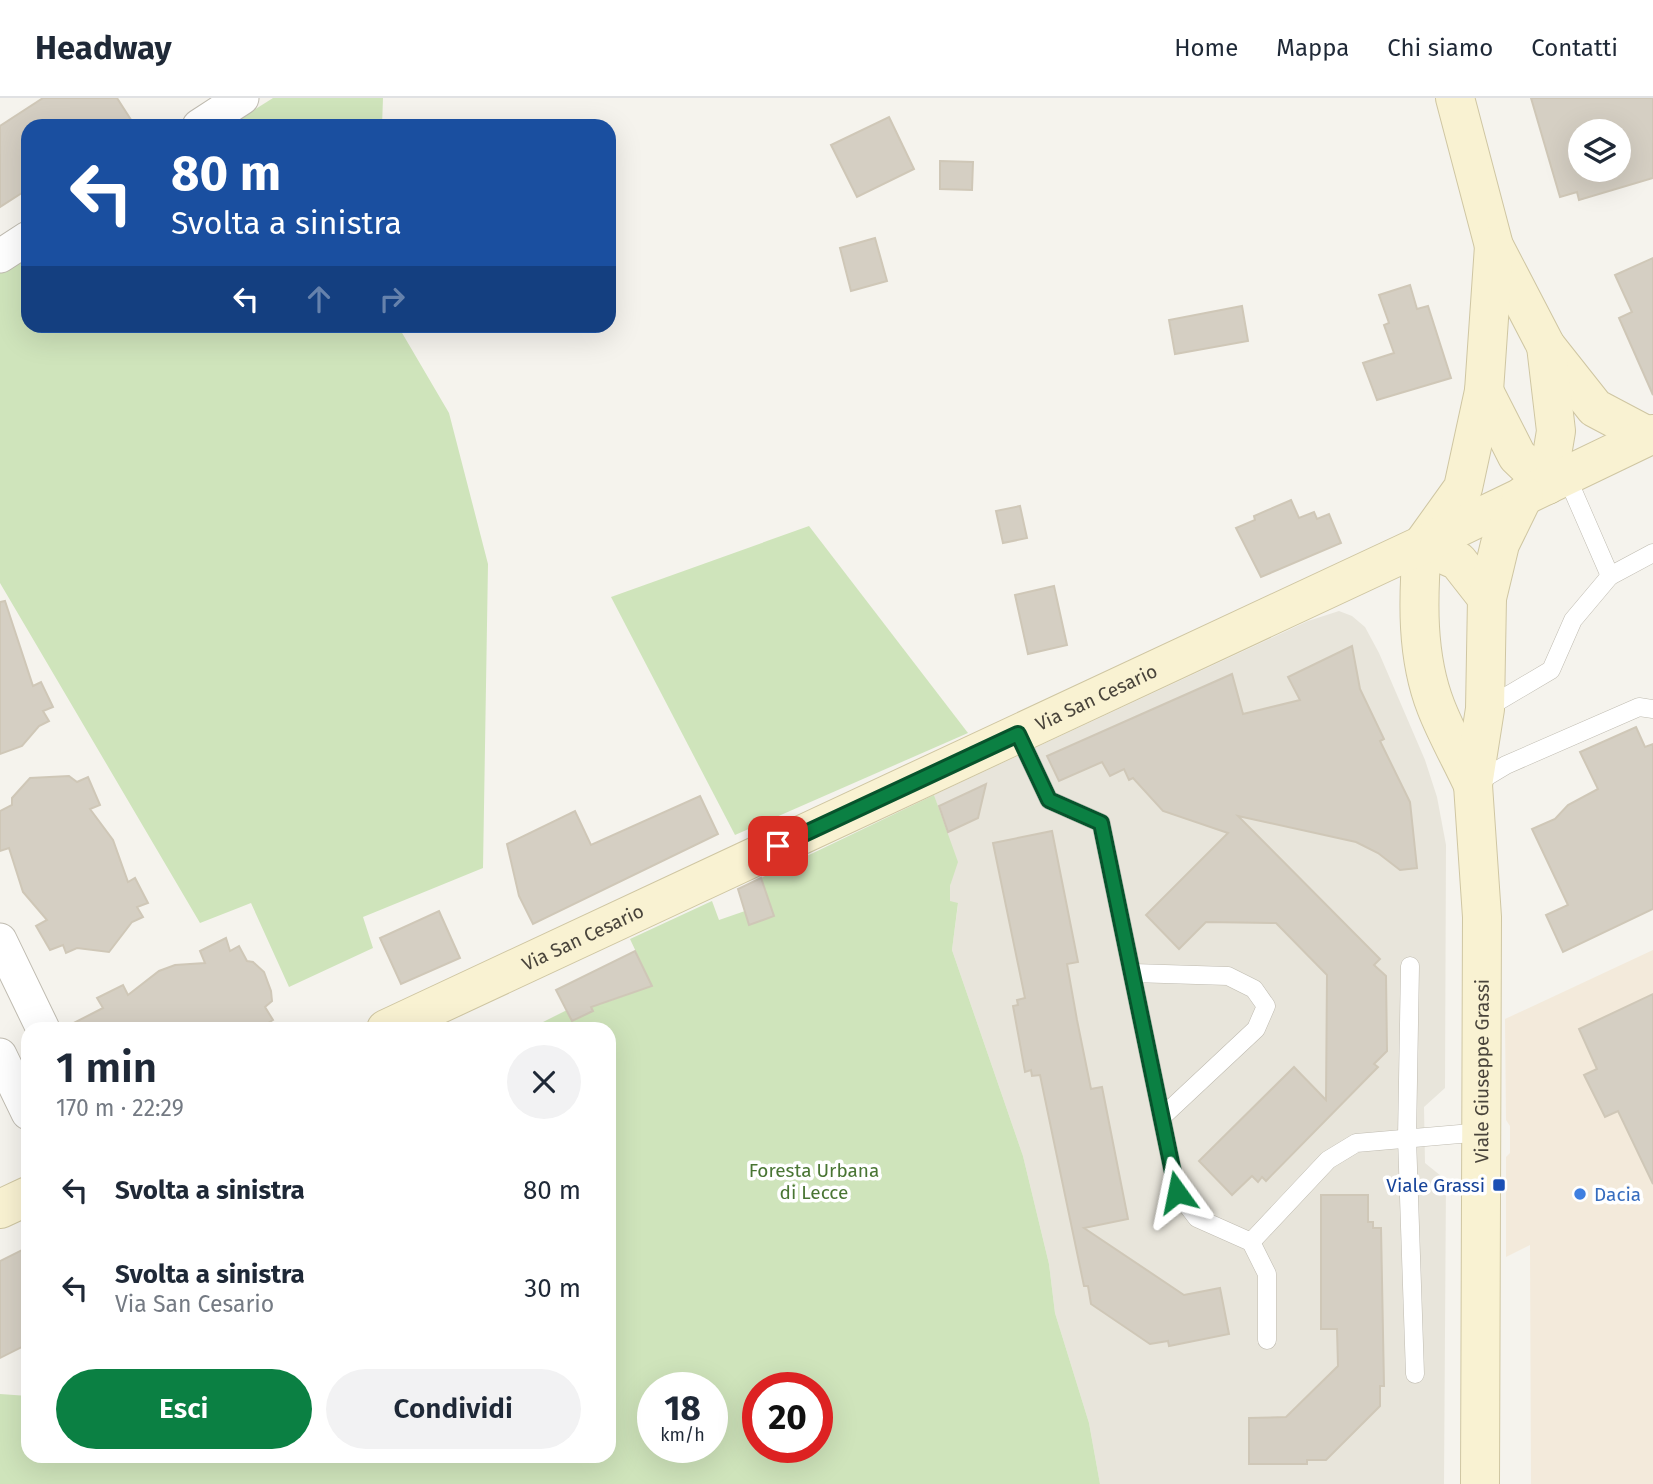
<!DOCTYPE html>
<html lang="it">
<head>
<meta charset="utf-8">
<style>
  :root { --surface:#fff; --page:#f2f2f3; --text:#1f2937; --muted:#747a83; --line:#e0e1e3; --accent:#0b8043 }
  body { margin:0; font-family:"Fira Sans",sans-serif; background:var(--page); color:var(--text); height:100vh; display:flex; flex-direction:column; font-size:26px; white-space:nowrap }
  * { box-sizing:border-box; margin:0 }
  p { font-size:23px; color:var(--muted) }
  .icon { flex:none; width:38px; height:38px; fill:none; stroke:currentColor; stroke-width:2; stroke-linecap:round; stroke-linejoin:round }
  .map { position:relative; flex:1; overflow:hidden }
  .sheet { position:absolute; left:21px; top:924px; width:595px; height:441px; display:flex; flex-direction:column; background:var(--surface); border-radius:21px; box-shadow:0 7px 28px #0002 }
  .sheet>* { flex:none }
  .top-card { position:absolute; left:21px; top:21px; width:595px; height:214px; border-radius:21px; box-shadow:0 7px 28px #0002; background:#1a4fa0; color:#fff; overflow:hidden }
  .controls { position:absolute; left:1568px; top:21px; display:grid; gap:14px }
  .controls a { display:grid; place-items:center; width:63px; height:63px; border-radius:50%; background:var(--surface); box-shadow:0 7px 28px #0002; font-size:35px }
  .speed { position:absolute; left:637px; top:1274px; display:flex; gap:14px; font-size:35px; font-weight:700; text-align:center }
  .speed>* { display:grid; place-content:center; width:91px; height:91px; border-radius:50%; background:var(--surface); box-shadow:0 7px 28px #0002; line-height:1 }
  .speed small { font-size:18px; font-weight:400 }
  .speed .limit { border:10px solid #d22; background:#fff; color:#111 }
  .pin { position:absolute; display:grid; place-items:center; width:60px; height:60px; color:#fff; margin:-30px; border-radius:14px; box-shadow:0 4px 10px #0006 }
  .me { position:absolute; width:77px; margin:-38px; rotate:348deg; stroke-linejoin:round; filter:drop-shadow(0 0 5px #0008) }
  .turn { display:flex; align-items:center; gap:24px; height:147px; padding:0 35px; font-size:32px }
  .turn .icon { width:91px; height:91px; stroke-width:2.5 }
  .turn b { display:block; font-size:49px; line-height:60px }
  .lanes { display:flex; align-items:center; height:66px; padding:0 35px; background:#0003; justify-content:center; gap:35px; direction:ltr }
  .lanes .off { opacity:.35 }
  .round { display:grid; place-items:center; flex:none; width:74px; height:74px; border-radius:37px; background:var(--page) }
  .overview { display:flex; align-items:center; justify-content:space-between; height:119px; padding:0 35px }
  h1 { font-size:42px; font-weight:600; line-height:52px }
  .action { display:flex; gap:14px; margin-top:auto; padding:14px 35px }
  .action a { flex:1; height:80px; border-radius:42px; background:var(--accent); color:#fff; font-size:28px; font-weight:600; line-height:80px; text-align:center }
  .action a+a { background:var(--page); color:var(--text) }
  ul { padding:0; list-style:none }
  li { display:flex; align-items:center; gap:21px; height:98px; padding:0 35px }
  li div { flex:1 }
  li b { display:block; font-size:26px }
  li em { font-style:normal }
  header { display:flex; align-items:center; gap:42px; box-sizing:border-box; height:98px; padding:0 35px; background:var(--surface); border-bottom:2px solid var(--line) }
  header strong { font-size:33px }
  nav { display:flex; gap:38px; margin-inline-start:auto; font-size:24px }
  .map>svg:first-child { display:block }
  .residential { fill:#e8e5db }
  .commercial { fill:#f3eadb }
  .green { fill:#cfe4bb; fill-rule:evenodd }
  .building { fill:#d5cfc3; stroke:#cfc7b7; stroke-width:2; fill-rule:evenodd }
  .lines { fill:none; stroke-linecap:round; stroke-linejoin:round }
  .lane-casing { stroke:#bfbbb0; stroke-width:19 }
  .street-casing { stroke:#bfbbb0; stroke-width:35 }
  .secondary-casing { stroke:#cfc6a2; stroke-width:40 }
  .lane { stroke:#fff; stroke-width:18 }
  .street { stroke:#fff; stroke-width:33 }
  .secondary { stroke:#f9f2d2; stroke-width:38 }
  .route-casing { stroke:#07532c; stroke-width:18 }
  .route { stroke:#0b8043; stroke-width:12 }
  .transit-dot { fill:#1a4fb4; stroke:#fff; stroke-width:2.5 }
  .shop-dot { fill:#3f7fe0; stroke:#fff; stroke-width:2.5 }
  .labels { text-anchor:middle; stroke-width:7; stroke-linejoin:round; paint-order:stroke }
  .street-label { font-size:19px; fill:#49443b; stroke:#fff }
  .park-label { font-size:19px; fill:#497533; stroke:#fff }
  .transit-label { font-size:19px; fill:#164399; stroke:#fff; text-anchor:end }
  .shop-label { font-size:19px; fill:#366cbe; stroke:#fff; text-anchor:start }
</style>
</head>
<body>
<header>
<strong>Headway</strong>
<nav><a>Home</a><a>Mappa</a><a>Chi siamo</a><a>Contatti</a></nav>
</header>
<div class="map">
<svg width="1653" height="1386" viewBox="0 0 1653 1386">
  <rect width="100%" height="100%" fill="#f5f3ed"/>
  <polygon class="residential" points="1339,513 1352,518 1365,529 1379,555 1425,662 1437,699 1446,747 1445,990 1424,1009 1425,1065 1446,1082 1444,1386 1100,1386 1089,1325 1055,1215 1049,1166 1023,1058 952,852 958,806 950,804 950,788 956,765 934,697 1308,523"/>
  <polygon class="commercial" points="1653,852 1653,1386 1531,1386 1530,1147 1506,1159 1506,1059 1510,1055 1510,1028 1506,1022 1505,921"/>
  <g class="green">
    <polygon points="273,0 383,0 382,28 229,28"/>
    <polygon points="28,156 28,228 398,228 449,315 488,466 483,770 363,819 373,850 289,889 251,805 200,825 0,485 0,174"/>
    <polygon points="809,428 968,635 735,737 611,499"/>
    <path d="M934,697L958,764L950,788V803L958,805L952,852L1023,1058L1049,1166L1055,1215L1089,1325L1100,1386H0V1296L28,1298V1358H609V931H529L567,912L573,923L593,913L588,902L602,895L607,904L652,888L630,841L712,803L719,822L745,813L750,826L774,818L761,780ZM653,1290H712V1349H653ZM758,1290H817V1349H758Z"/>
  </g>
  <g class="building">
    <polygon points="43,0 117,0 135,28 28,28 28,91 0,109 0,28"/>
    <path d="M1531,0H1653V80L1579,102L1577,94L1560,99ZM1580,33H1619V72H1580Z"/>
    <polygon points="889,19 914,71 857,99 831,47"/>
    <polygon points="940,63 973,64 972,92 940,91"/>
    <polygon points="875,140 887,183 851,193 840,150"/>
    <polygon points="1653,160 1653,297 1619,220 1632,214 1615,177"/>
    <polygon points="1410,187 1417,211 1428,208 1451,280 1377,302 1363,265 1394,255 1384,227 1389,225 1379,197"/>
    <polygon points="1242,208 1248,243 1175,256 1169,222"/>
    <polygon points="1291,402 1299,420 1314,414 1317,421 1329,416 1341,445 1261,479 1236,430 1255,422 1254,418"/>
    <polygon points="1020,408 1027,440 1003,445 996,413"/>
    <polygon points="1054,488 1067,547 1028,556 1015,497"/>
    <polygon points="5,503 33,588 41,584 53,609 43,613 49,623 39,628 22,648 0,656 0,504"/>
    <polygon points="1352,548 1360,591 1384,641 1380,643 1410,704 1417,770 1400,772 1378,755 1356,744 1238,718 1380,861 1374,867 1386,878 1387,953 1374,966 1378,969 1266,1083 1262,1079 1258,1084 1252,1078 1232,1097 1199,1063 1294,969 1326,1002 1327,877 1276,825 1206,824 1179,851 1146,817 1228,735 1163,713 1133,680 1129,682 1124,671 1110,678 1102,664 1059,683 1047,658 1232,576 1243,616 1300,602 1288,579"/>
    <polygon points="1636,629 1645,649 1653,646 1653,811 1563,854 1546,817 1568,807 1532,731 1555,721 1568,707 1598,691 1580,654"/>
    <polygon points="69,678 77,684 88,679 100,707 90,711 113,742 128,784 135,780 148,805 137,809 143,819 132,824 109,854 77,850 66,855 63,847 50,852 36,828 47,822 23,794 9,750 0,753 0,713 12,707 12,700 30,680"/>
    <polygon points="986,686 978,720 948,734 939,708"/>
    <polygon points="700,698 718,736 533,826 519,798 507,746 575,713 591,747"/>
    <polygon points="1052,733 1078,864 1067,866 1077,922 1091,991 1102,989 1128,1121 1084,1130 1184,1197 1220,1190 1229,1236 1169,1248 1168,1243 1150,1246 1091,1206 1088,1188 1084,1188 1040,977 1032,978 1031,972 1025,974 1013,908 1018,907 1017,902 1025,900 993,745"/>
    <polygon points="761,780 774,818 749,827 738,791"/>
    <polygon points="439,813 460,860 401,886 380,840"/>
    <polygon points="226,840 230,853 239,848 247,863 253,864 264,874 271,893 272,903 265,909 273,922 258,931 62,931 103,910 97,900 123,887 128,897 159,873 175,867 205,865 200,853"/>
    <polygon points="635,853 652,888 591,909 593,913 572,923 556,892"/>
    <polygon points="1653,896 1653,1086 1618,1013 1605,1019 1584,977 1597,971 1579,931"/>
    <polygon points="1321,1097 1368,1097 1368,1124 1373,1124 1373,1130 1381,1130 1384,1288 1380,1288 1380,1308 1326,1362 1307,1362 1307,1366 1249,1366 1249,1320 1286,1319 1338,1268 1337,1231 1321,1231"/>
    <polygon points="28,1149 28,1246 0,1260 0,1163"/>
  </g>
  <g class="lines">
    <defs>
      <g id="lane">
        <polyline points="1566,377 1610,478 1653,455"/>
        <polyline points="1485,611 1551,572 1573,522 1610,478"/>
        <polyline points="1018,636 1049,702 1101,725 1177,1094 1197,1120 1251,1144 1328,1062 1356,1045 1483,1034"/>
        <polyline points="1476,685 1506,667 1639,609 1653,611"/>
        <polyline points="1410,868 1407,1040 1415,1276"/>
        <polyline points="1133,875 1228,878 1254,891 1266,908 1256,931 1162,1019"/>
        <polyline points="1251,1144 1267,1176 1267,1242"/>
      </g>
      <g id="street">
        <polyline points="199,28 242,0"/>
        <polyline points="0,158 28,140"/>
        <polyline points="0,842 43,931"/>
        <polyline points="0,957 28,1015"/>
      </g>
      <g id="secondary">
        <polyline points="1455,0 1494,148 1546,248 1595,310 1648,338"/>
        <polyline points="1546,248 1556,333 1547,387"/>
        <polyline points="1484,293 1517,358 1547,387"/>
        <polyline points="1425,443 1463,390 1484,293 1494,148"/>
        <path d="M1422,447C1418,501 1416,558 1436,609C1446,635 1461,661 1473,687"/>
        <polyline points="1422,447 1458,463 1487,500"/>
        <path id="s1" d="M386,931L1422,447L1653,336"/>
        <polyline points="0,1111 28,1098"/>
        <path id="s2" d="M1480,1386L1482,819L1473,687L1485,611L1487,500L1500,446L1524,397"/>
      </g>
    </defs>
    <use href="#lane" class="lane-casing"/>
    <use href="#street" class="street-casing"/>
    <use href="#secondary" class="secondary-casing"/>
    <use href="#lane" class="lane"/>
    <use href="#street" class="street"/>
    <use href="#secondary" class="secondary"/>
  </g>
  <g class="lines">
    <defs>
      <polyline id="route" points="778,748 1018,636 1049,702 1101,725 1177,1094"/>
    </defs>
    <use href="#route" class="route-casing"/>
    <use href="#route" class="route"/>
  </g>
  <rect class="transit-dot" x="1492" y="1080" width="14" height="14" rx="3.5"/>
  <circle class="shop-dot" cx="1580" cy="1096" r="7"/>
  <g class="labels">
    <g class="street-label">
      <text dy="7" stroke="none"><textPath href="#s1" startOffset="784">Via San Cesario</textPath></text>
      <text dy="7" stroke="none"><textPath href="#s1" startOffset="217">Via San Cesario</textPath></text>
      <text dy="7" stroke="none"><textPath href="#s2" startOffset="413">Viale Giuseppe Grassi</textPath></text>
    </g>
    <g class="park-label">
      <text x="814" y="1079">Foresta Urbana<tspan x="814" dy="22">di Lecce</tspan></text>
    </g>
    <g class="transit-label">
      <text x="1485" y="1094">Viale Grassi</text>
    </g>
    <g class="shop-label">
      <text x="1594" y="1103">Dacia</text>
    </g>
  </g>
</svg>
<div class="controls">
<a><svg class="icon" aria-label="layers" viewBox="0 0 24 24"><path d="M12 4l9 5-9 5-9-5zM3 14l9 5 9-5"/></svg></a>
</div>
<div class="speed"><div>18<small>km/h</small></div><div class="limit">20</div></div>
<div class="pin" style="left:778px;top:748px;background:#d93025"><svg class="icon" aria-label="arrive" viewBox="0 0 24 24"><path d="M6 21V4h12l-3 4 3 4H6"/></svg></div>
<svg class="me" style="left:1177px;top:1094px" viewBox="-20 -20 40 40"><path d="M0-17L14 15 0 8-14 15z" fill="#0b8043" stroke="#fff" stroke-width="4"/></svg>
<div class="top-card">
<div class="turn"><svg class="icon" aria-label="left" viewBox="0 0 24 24"><path d="M17 20v-9H6M10 6l-5 5 5 5"/></svg><div><b>80 m</b>Svolta a sinistra</div></div>
<div class="lanes"><svg class="icon" aria-label="left" viewBox="0 0 24 24"><path d="M17 20v-9H6M10 6l-5 5 5 5"/></svg><svg class="icon off" aria-label="ahead" viewBox="0 0 24 24"><path d="M12 20V5M6 11l6-6 6 6"/></svg><svg class="icon off" aria-label="right" viewBox="0 0 24 24"><path d="M7 20v-9h11M14 6l5 5-5 5"/></svg></div>
</div>
<section class="sheet">
<div class="overview"><div><h1>1 min</h1><p>170 m · 22:29</p></div><a class="round"><svg class="icon" aria-label="close" viewBox="0 0 24 24"><path d="M6 6l12 12M18 6L6 18"/></svg></a></div>
<ul>
<li><svg class="icon" aria-label="left" viewBox="0 0 24 24"><path d="M17 20v-9H6M10 6l-5 5 5 5"/></svg><div><b>Svolta a sinistra</b></div><em>80 m</em></li>
<li><svg class="icon" aria-label="left" viewBox="0 0 24 24"><path d="M17 20v-9H6M10 6l-5 5 5 5"/></svg><div><b>Svolta a sinistra</b><p>Via San Cesario</p></div><em>30 m</em></li>
</ul>
<div class="action"><a>Esci</a><a>Condividi</a></div>
</section>
</div>
</body>
</html>
